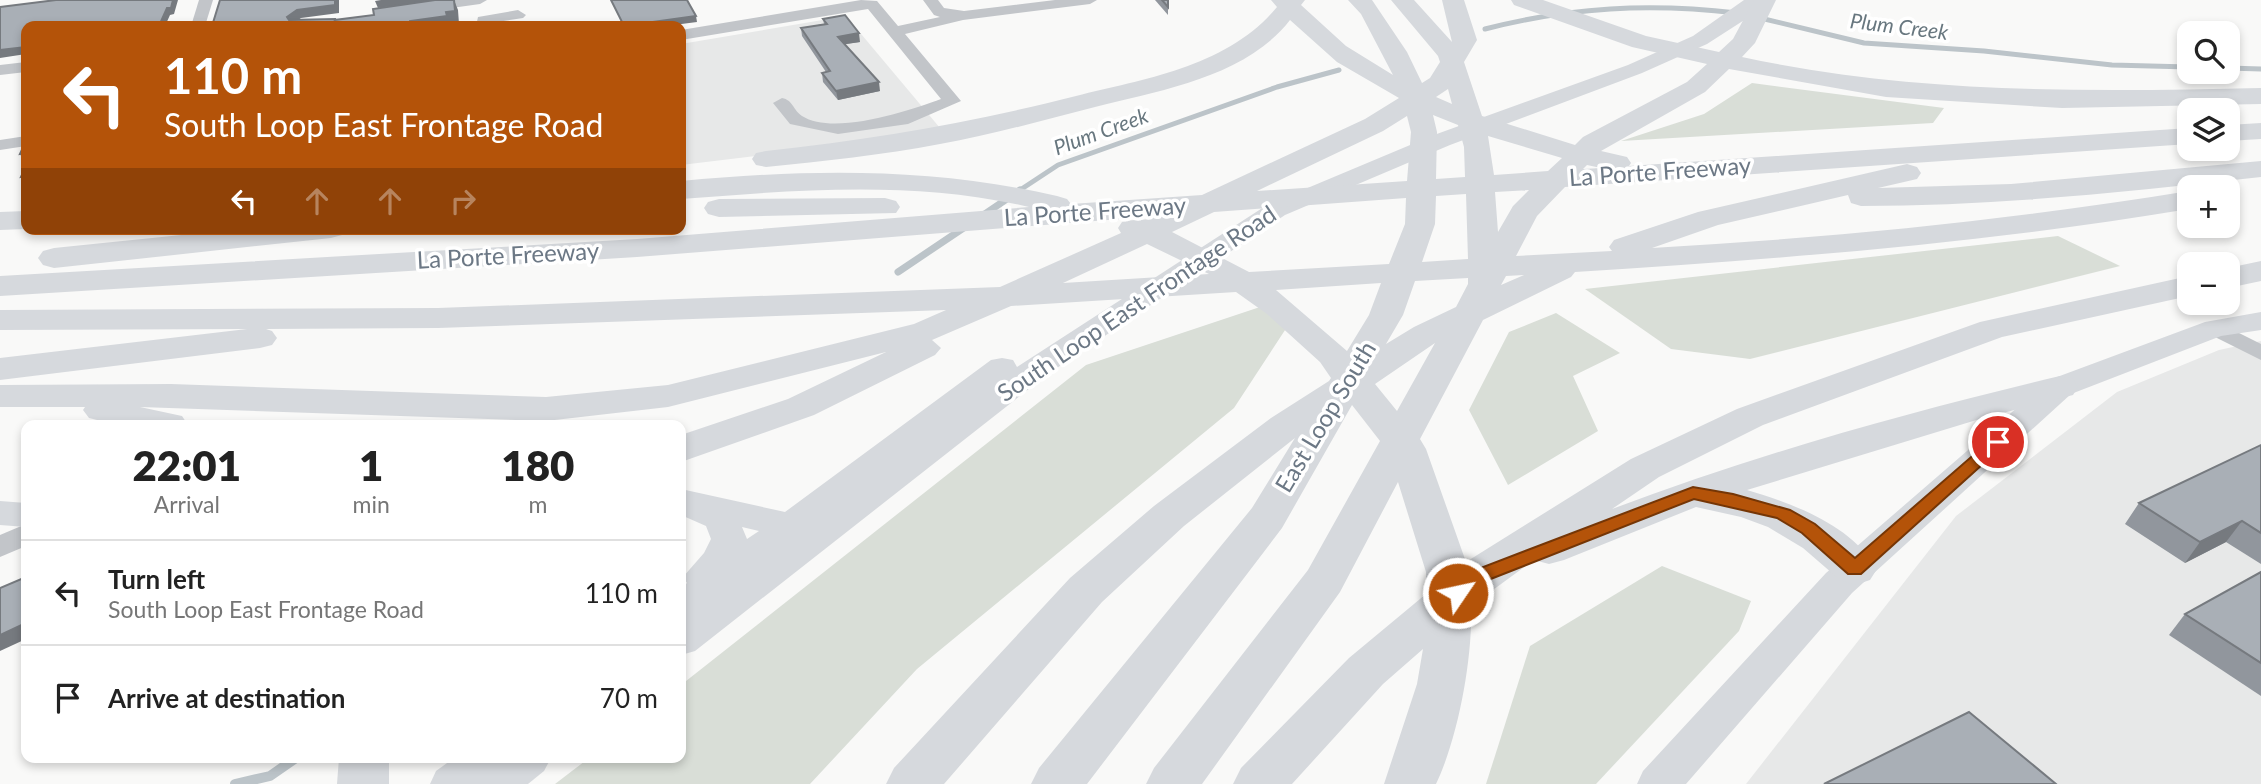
<!DOCTYPE html>
<html lang="en">
<head>
<meta charset="utf-8">
<style>
  :root { --surface:#fff; --page:#f6f6f6; --text:#222; --muted:#767676; --line:#e0e0e0 }
  body { margin:0; font-family:Lato,sans-serif; background:var(--page); color:var(--text); height:100vh; display:flex; flex-direction:column; font-size:26px; white-space:nowrap }
  * { box-sizing:border-box; margin:0 }
  p { font-size:23px; color:var(--muted) }
  .icon { flex:none; width:38px; height:38px; fill:none; stroke:currentColor; stroke-width:2; stroke-linecap:round; stroke-linejoin:round }
  .map { position:relative; flex:1; overflow:hidden }
  .drawer { position:absolute; left:21px; top:420px; width:665px; height:343px; display:flex; flex-direction:column; background:var(--surface); border-radius:14px; box-shadow:0 4px 10px #0003 }
  .drawer>* { flex:none }
  .banner { position:absolute; left:21px; top:21px; width:665px; height:214px; border-radius:14px; box-shadow:0 4px 10px #0003; background:#b45309; color:#fff; overflow:hidden }
  .buttons { position:absolute; left:2177px; top:21px; display:grid; gap:14px }
  .buttons a { display:grid; place-items:center; width:63px; height:63px; border-radius:14px; background:var(--surface); box-shadow:0 4px 10px #0003; font-size:35px }
  .pin { position:absolute; display:grid; place-items:center; width:60px; height:60px; color:#fff; margin:-30px; border:4px solid #fff; border-radius:50%; box-shadow:0 2px 7px #0007 }
  .me { position:absolute; width:77px; margin:-38px; rotate:56deg; stroke-linejoin:round; filter:drop-shadow(0 0 5px #0008) }
  .turn { display:flex; align-items:center; gap:24px; height:147px; padding:0 28px; font-size:32px }
  .turn .icon { width:91px; height:91px; stroke-width:2.5 }
  .turn b { display:block; font-size:49px; line-height:60px }
  .lanes { display:flex; align-items:center; height:66px; padding:0 28px; background:#0003; justify-content:center; gap:35px; direction:ltr }
  .lanes .off { opacity:.35 }
  .eta { display:flex; justify-content:space-evenly; align-items:center; height:119px; text-align:center }
  .eta b { font-size:42px; font-weight:800; line-height:49px }
  ul { padding:0; list-style:none }
  li { display:flex; align-items:center; gap:21px; height:105px; padding:0 28px; border-top:2px solid var(--line) }
  li div { flex:1 }
  li b { display:block; font-size:26px }
  li em { font-style:normal }
  .map>svg:first-child { display:block }
  .built { fill:#e7e8e8 }
  .green { fill:#d9ded7 }
  .lines { fill:none; stroke-linecap:round; stroke-linejoin:round }
  .stream-far2 { stroke:#bcc4c9; stroke-width:5 }
  .stream-far1 { stroke:#bcc4c9; stroke-width:7 }
  .stream { stroke:#bcc4c9; stroke-width:10 }
  .minor { fill:#c2c5c9; fill-rule:evenodd }
  .major { fill:#d6d9dd; fill-rule:evenodd }
  .highway { fill:#d6d9dd; fill-rule:evenodd }
  .wall { fill:#91969d }
  .shaded-wall { fill:#767a7f }
  .building { fill:#a9afb6; stroke:#767a7f; stroke-width:2 }
  .route { fill:#b45309; stroke:#753606; stroke-width:2 }
  .labels { text-anchor:middle; stroke-width:7; stroke-linejoin:round; paint-order:stroke }
  .far-water-label { font-size:21px; font-style:italic; fill:#68777f; stroke:#fff }
  .street-label { font-size:24px; fill:#6c7885; stroke:#fff }
</style>
</head>
<body>
<div class="map">
<svg width="2261" height="784" viewBox="0 0 2261 784">
  <rect width="100%" height="100%" fill="#f9f9f8"/>
  <g class="built">
    <polygon points="846,16 940,128 823,148 681,165 681,44"/>
    <polygon points="2261,341 2261,784 1746,784 1956,516 2117,392 2219,350"/>
  </g>
  <g class="green">
    <polygon points="1752,83 1944,108 1933,123 1621,141 1704,114"/>
    <polygon points="2058,236 2120,266 1750,359 1671,349 1585,289"/>
    <polygon points="1272,303 1287,327 1234,408 917,669 810,784 555,784 589,758 681,758 681,685 1086,365"/>
    <polygon points="1556,313 1620,353 1573,376 1598,431 1508,485 1469,410 1509,332"/>
    <polygon points="1662,566 1751,601 1739,631 1596,784 1486,784 1530,646"/>
  </g>
  <g class="lines">
    <g class="stream-far2">
      <polyline points="1756,17 1864,43 1984,51 2112,65 2189,67"/>
      <path d="M1485,29C1570,7 1650,3 1737,13"/>
      <polyline points="2228,68 2261,69"/>
      <polyline points="1017,192 1058,165 1277,87 1339,70"/>
    </g>
    <g class="stream-far1">
      <polyline points="982,216 1020,190"/>
      <polyline points="898,272 965,227"/>
    </g>
    <polyline class="stream" points="235,784 270,776 296,758"/>
    <g class="minor">
      <polygon points="199,0 213,0 205,26 191,26"/>
      <polygon points="448,0 487,0 480,4 423,12 416,8 423,4"/>
      <path d="M861,0L877,1L898,26L940,17L934,15L923,0H938L944,8L964,11L1055,0H1097L1090,4L963,20L905,34L961,101L908,124L838,134L790,124L773,103L782,98C793,100 793,110 802,116C833,136 909,111 941,99L868,9L681,40V30Z"/>
      <polygon points="518,10 526,15 523,18 491,23 491,26 476,26 478,17"/>
      <polygon points="26,62 26,72 0,75 0,65"/>
      <polygon points="26,136 26,146 0,150 0,140"/>
      <polygon points="2215,321 2261,344 2261,360 2207,333 2204,328 2207,323"/>
      <polygon points="26,524 26,546 0,557 0,535"/>
    </g>
    <g class="major">
      <path d="M1744,0H1764L1749,17L1707,44L1642,73L1450,145L1285,215L1048,374L695,651L681,655V588L687,583L683,577L704,553L711,539L706,526L681,515V489L785,512L991,360L1002,358L1013,360L1017,367L1267,205L1434,135L1628,65L1693,36ZM742,527L759,531L747,539Z"/>
      <polygon points="2261,312 2261,330 2221,336 2071,394 1852,593 1686,784 1637,784 1643,771 1826,573 2049,380 2205,322"/>
      <polygon points="0,501 26,503 26,527 0,525"/>
      <polygon points="454,758 551,758 544,771 528,784 430,784 436,771"/>
    </g>
    <g class="highway">
      <path d="M1271,0H1305L1301,5L1346,46L1393,75L1361,14L1348,0H1372L1407,52L1422,83L1430,78L1440,62L1438,56L1391,0H1414L1452,42L1442,0H1464L1477,40L1464,62L1482,116L1575,145L1583,137L1687,82L1707,64L1632,47L1514,5L1511,0H1543L1646,36L1719,52L1733,39L1754,0H1776L1755,43L1742,57C1914,94 2086,92 2261,88V104L2062,108L1886,97L1729,69L1705,92L1601,151L1627,157L1631,163L1629,166L2189,128V144L1565,187L1537,216L1516,256L1612,251L1609,247L1614,240L1698,212L1907,164L1917,167L1921,173L1917,179L1878,188L2011,184L2261,161V177C2128,192 1995,206 1861,206L1851,203L1848,195L1718,225L1652,248C1831,238 2012,220 2189,191V209C1987,243 1780,259 1575,272L1571,277L1483,320L1420,439L1426,449L1466,562L1631,459L1737,409L1980,322L2189,276V296L2002,337L1763,425L1659,477L1612,509C1757,454 1909,412 2060,376L2073,379L2078,387L2073,395L1983,418L1747,490C1794,504 1851,525 1877,569L1870,580L1855,585L1840,580L1803,548L1768,527L1741,517L1696,507L1564,560L1549,564L1534,560L1471,606C1473,658 1458,738 1436,784H1384L1417,684L1423,649L1383,684L1292,784H1233L1241,768L1349,658L1426,594V572L1398,482L1340,592L1202,784H1146L1154,768L1308,570L1380,441L1352,405L1282,528L1087,784H1031L1039,768L1252,508L1295,438L1184,526L1102,602L944,784H886L894,768L1070,578L1154,506L1271,418L1329,381L1331,378L1320,362L1267,314L1236,292L1011,306L932,340L941,348L935,355L814,415L681,462V435L788,399L886,352L668,407L546,421L140,407L182,416L188,425H117L89,418L83,410L85,407H0V385L171,384L546,397L668,385L914,324L946,310L438,328L266,329L272,331L277,338L272,345L260,348L0,380V358L247,329L0,330V310L438,308L1000,287L1121,233L1118,228L1122,222C1136,218 1145,222 1158,216L637,257L0,296V276L637,239L1029,207C914,180 797,190 681,199V181C808,169 932,167 1057,196L1067,199L1071,204L1202,195L1365,119L1399,98L1337,62L1290,20C1246,77 1161,90 1095,107C1043,120 992,135 940,144C882,155 824,161 766,167L756,165L752,159L756,153L766,151C874,139 970,123 1076,96C1145,79 1229,66 1277,7ZM1448,89L1452,104L1436,97ZM1433,115L1458,125L1464,147L1465,177L1436,179L1437,132ZM1407,116L1411,132L1407,181L1257,191L1383,131ZM1488,136L1562,158L1548,171L1494,175ZM1587,165L1601,168L1583,169ZM1529,190L1513,206L1498,232L1495,192ZM1466,194L1468,259L1422,262L1435,224L1436,196ZM1406,198L1405,224L1389,264L1249,272L1172,232L1214,212ZM1147,244L1209,274L1063,283ZM1524,275L1501,285L1506,276ZM1468,278V284L1456,307L1414,327L1386,344L1403,315L1415,281ZM1381,283L1369,315L1347,351L1276,290ZM1435,343L1397,411L1375,384Z"/>
      <polygon points="2261,123 2261,139 2228,141 2228,125"/>
      <polygon points="885,198 896,201 900,207 896,213 719,217 708,214 704,208 708,202 719,199"/>
      <polygon points="26,211 26,229 0,230 0,212"/>
      <polygon points="240,229 346,229 342,235 331,238 54,268 43,265 38,258 43,251 54,248"/>
      <polygon points="2261,261 2261,281 2228,288 2228,268"/>
      <polygon points="339,758 389,758 389,784 337,784"/>
    </g>
  </g>
  <g class="wall">
    <polygon points="1155,0 1168,0 1168,15"/>
    <polygon points="823,19 860,42 845,44 880,91 838,100 823,82 822,73 826,72 802,36 801,28 824,24"/>
    <polygon points="2261,445 2261,564 2226,542 2185,563 2125,524 2139,503"/>
    <polygon points="2261,572 2261,696 2169,635 2185,614"/>
  </g>
  <g class="shaded-wall">
    <polygon points="173,0 178,0 174,14 170,15 165,26 159,26 167,8"/>
    <polygon points="335,0 339,0 339,13 301,18 290,26 287,17 297,10"/>
    <polygon points="381,0 436,0 378,8 375,1"/>
    <polygon points="454,0 458,10 459,24 451,25 451,26 410,26 410,21 446,12"/>
    <polygon points="696,16 697,22 666,26 627,26"/>
    <polygon points="859,33 860,42 840,45 838,37"/>
    <polygon points="26,47 26,54 0,58 0,50"/>
    <polygon points="879,82 880,91 838,100 836,91"/>
    <polygon points="26,153 26,165 20,154"/>
    <polygon points="26,176 26,185 21,177"/>
    <polygon points="2242,521 2226,542 2185,563 2200,542"/>
    <polygon points="26,623 26,639 0,651 0,635"/>
  </g>
  <g class="building">
    <polygon points="56,0 173,0 171,8 167,8 159,26 26,26 26,47 0,50 0,7"/>
    <polygon points="220,0 335,0 335,5 297,10 287,17 289,20 335,19 334,26 212,26"/>
    <polygon points="435,0 454,0 455,11 446,12 447,16 410,21 410,26 334,26 335,20 374,15 373,9"/>
    <polygon points="611,0 687,0 696,16 624,26"/>
    <polygon points="1162,0 1168,0 1168,7"/>
    <polygon points="845,15 859,33 838,37 879,82 836,91 822,73 830,71 801,28 827,24 823,19"/>
    <polygon points="26,141 26,153 20,154"/>
    <polygon points="26,166 26,176 21,177"/>
    <polygon points="2261,445 2261,533 2242,521 2200,542 2139,503"/>
    <polygon points="2261,572 2261,663 2185,614"/>
    <polygon points="26,577 26,623 0,635 0,588"/>
    <polygon points="1969,712 2056,784 1824,784"/>
  </g>
  <polygon class="route" points="1998,436 2007,442 2004,445 1861,574 1848,574 1802,533 1777,518 1694,499 1483,582 1458,600 1448,593 1470,572 1693,487 1733,494 1790,510 1815,524 1855,558 1993,438"/>
  <g class="labels">
    <g class="far-water-label">
      <text transform="translate(1899 27) rotate(7)" y="7">Plum Creek</text>
      <text transform="translate(1101 132) rotate(-20)" y="7">Plum Creek</text>
    </g>
    <g class="street-label">
      <text transform="translate(1660 172) rotate(-4)" y="8">La Porte Freeway</text>
      <text transform="translate(1095 212) rotate(-4)" y="8">La Porte Freeway</text>
      <text transform="translate(508 256) rotate(-3)" y="8">La Porte Freeway</text>
      <text transform="translate(1137 304) rotate(-34)" y="8">South Loop East Frontage Road</text>
      <text transform="translate(1326 417) rotate(-59)" y="8">East Loop South</text>
    </g>
  </g>
</svg>
<div class="buttons">
<a><svg class="icon" aria-label="search" viewBox="0 0 24 24"><circle cx="10" cy="10" r="6"/><path d="M15 15l6 6"/></svg></a>
<a><svg class="icon" aria-label="layers" viewBox="0 0 24 24"><path d="M12 4l9 5-9 5-9-5zM3 14l9 5 9-5"/></svg></a>
<a>+</a>
<a>−</a>
</div>
<div class="pin" style="left:1998px;top:442px;background:#d93025"><svg class="icon" aria-label="arrive" viewBox="0 0 24 24"><path d="M6 21V4h12l-3 4 3 4H6"/></svg></div>
<svg class="me" style="left:1458px;top:593px" viewBox="-20 -20 40 40"><circle r="17" fill="#b45309" stroke="#fff" stroke-width="3"/><path d="M0-11L8 9 0 5-8 9z" fill="#fff"/></svg>
<div class="banner">
<div class="turn"><svg class="icon" aria-label="left" viewBox="0 0 24 24"><path d="M17 20v-9H6M10 6l-5 5 5 5"/></svg><div><b>110 m</b>South Loop East Frontage Road</div></div>
<div class="lanes"><svg class="icon" aria-label="left" viewBox="0 0 24 24"><path d="M17 20v-9H6M10 6l-5 5 5 5"/></svg><svg class="icon off" aria-label="ahead" viewBox="0 0 24 24"><path d="M12 20V5M6 11l6-6 6 6"/></svg><svg class="icon off" aria-label="ahead" viewBox="0 0 24 24"><path d="M12 20V5M6 11l6-6 6 6"/></svg><svg class="icon off" aria-label="right" viewBox="0 0 24 24"><path d="M7 20v-9h11M14 6l5 5-5 5"/></svg></div>
</div>
<section class="drawer">
<div class="eta">
<div><b>22:01</b><p>Arrival</p></div>
<div><b>1</b><p>min</p></div>
<div><b>180</b><p>m</p></div>
</div>
<ul>
<li><svg class="icon" aria-label="left" viewBox="0 0 24 24"><path d="M17 20v-9H6M10 6l-5 5 5 5"/></svg><div><b>Turn left</b><p>South Loop East Frontage Road</p></div><em>110 m</em></li>
<li><svg class="icon" aria-label="arrive" viewBox="0 0 24 24"><path d="M6 21V4h12l-3 4 3 4H6"/></svg><div><b>Arrive at destination</b></div><em>70 m</em></li>
</ul>
</section>
</div>
</body>
</html>
